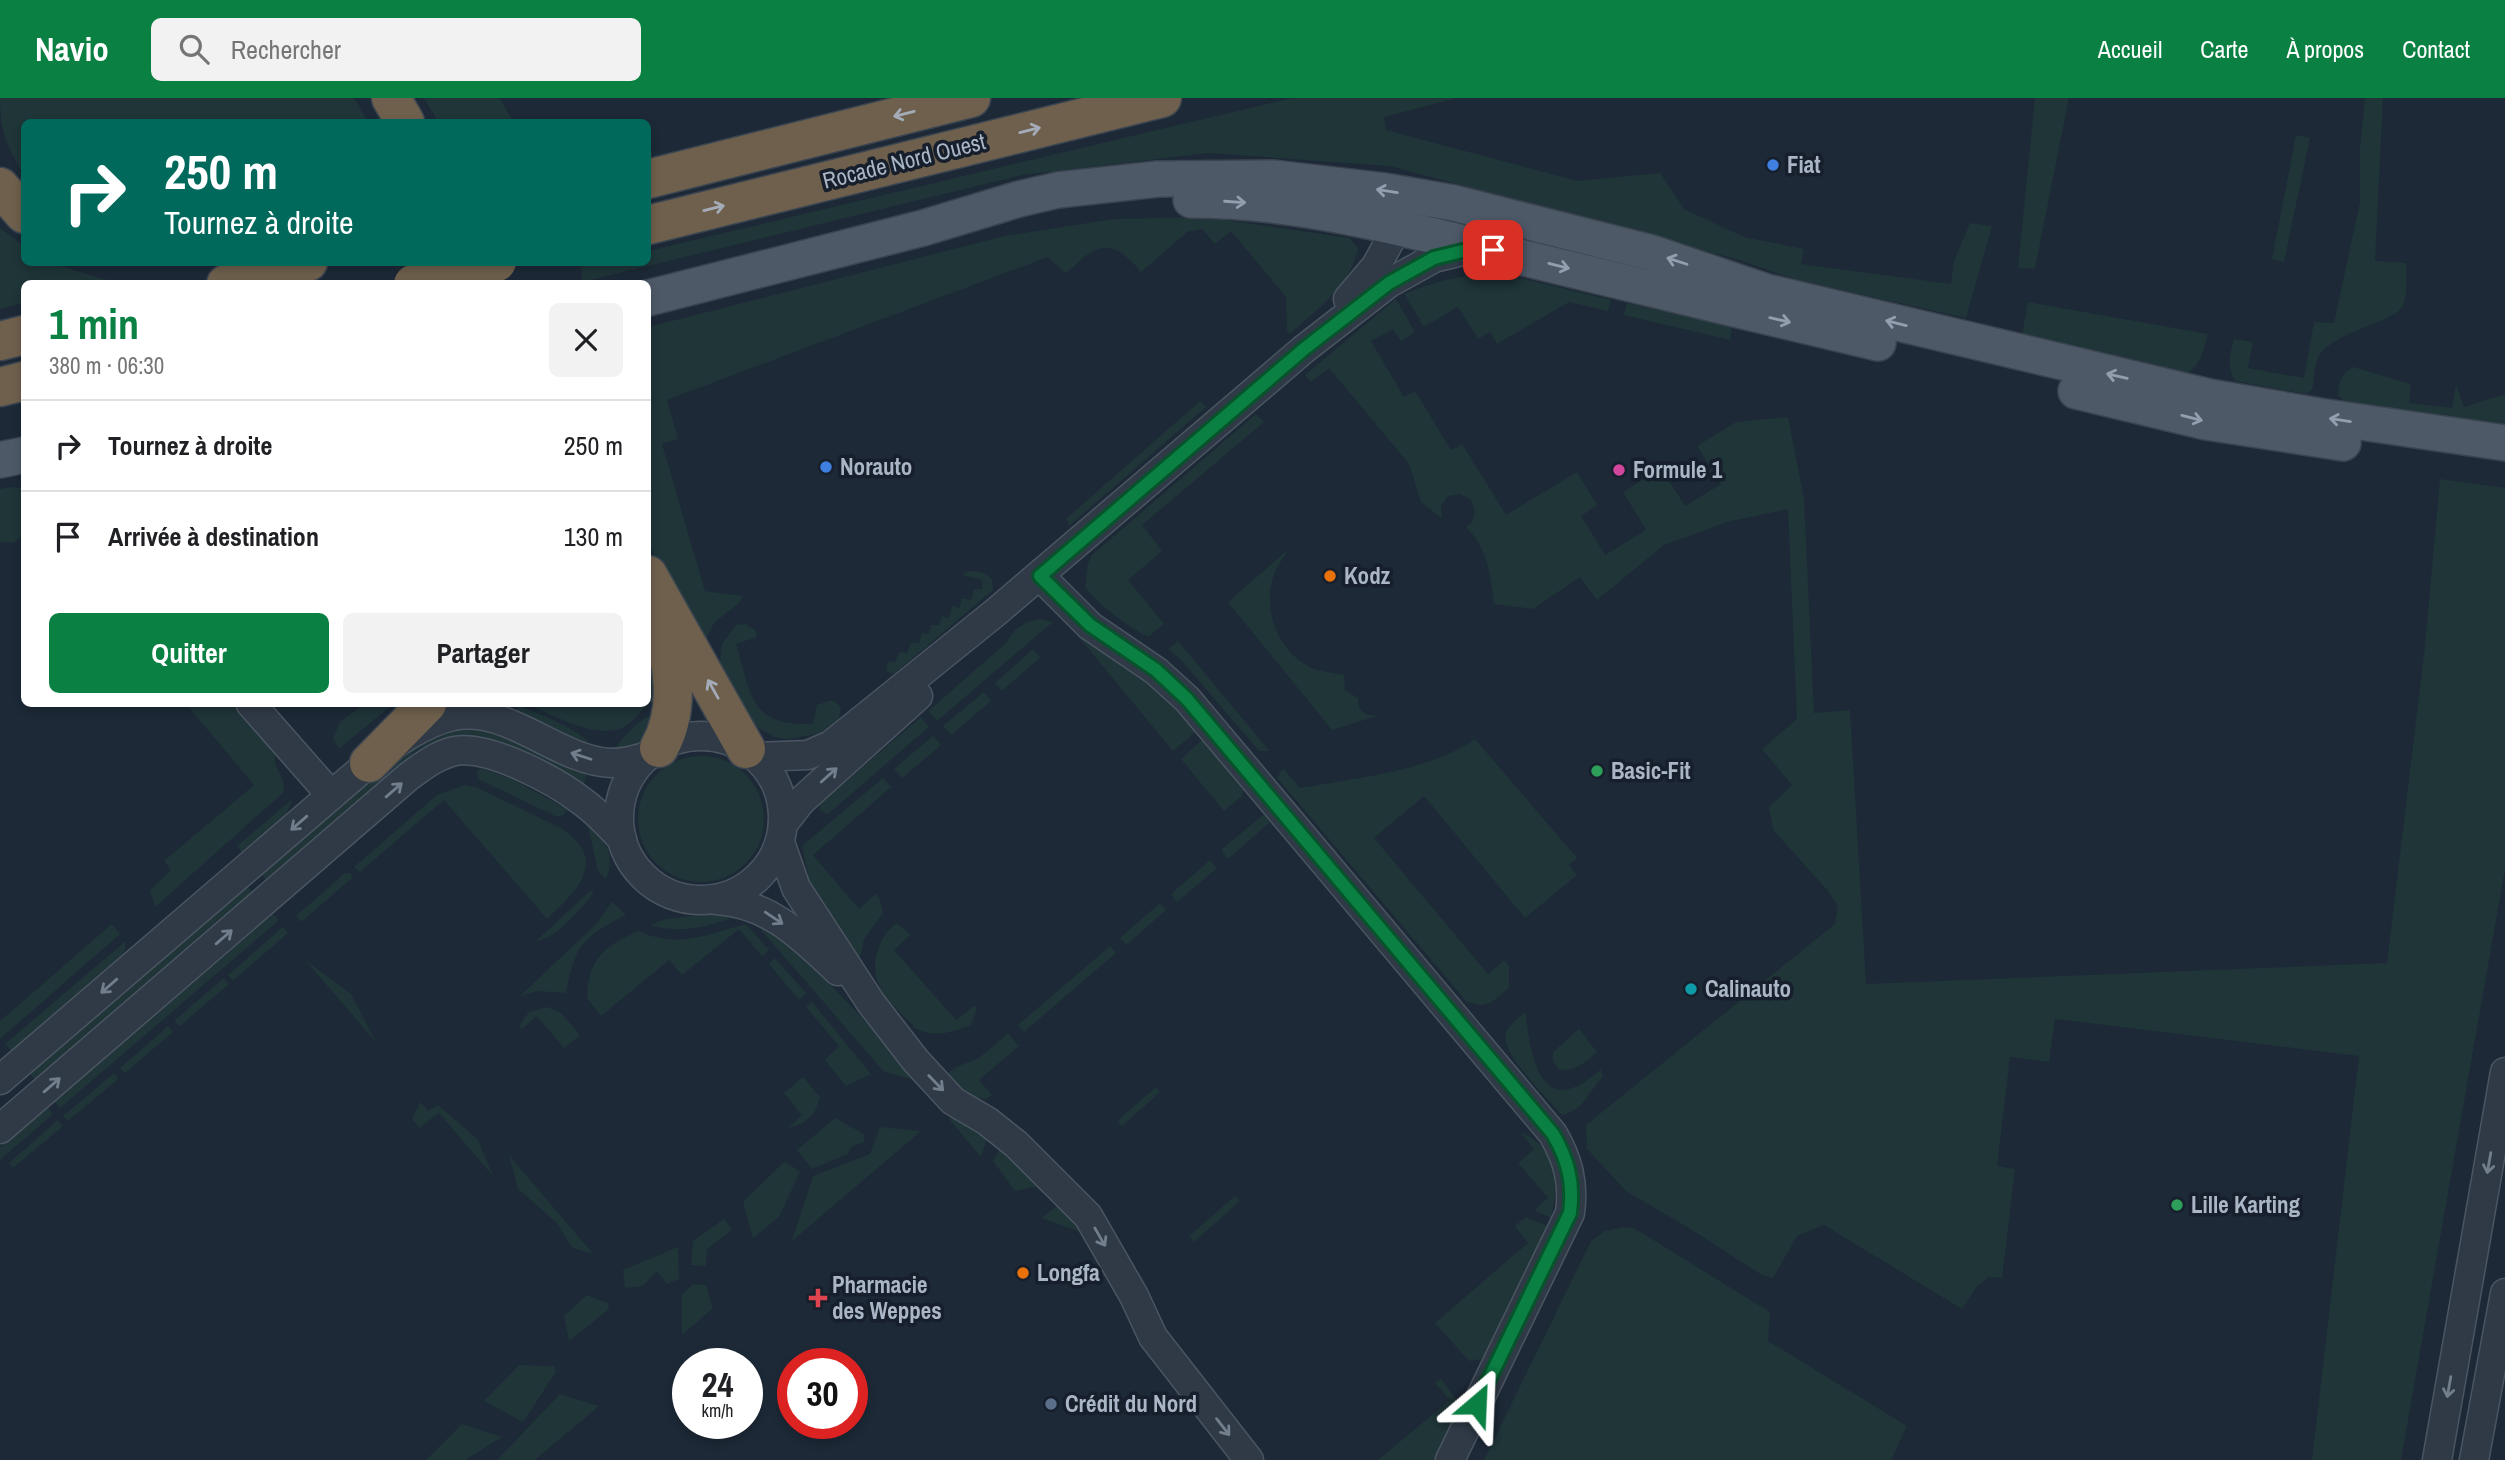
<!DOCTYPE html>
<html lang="fr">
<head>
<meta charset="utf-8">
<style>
  :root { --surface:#fff; --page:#f2f2f2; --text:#202124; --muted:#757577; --line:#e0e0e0; --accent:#0b8043 }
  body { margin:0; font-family:"Archivo Narrow",sans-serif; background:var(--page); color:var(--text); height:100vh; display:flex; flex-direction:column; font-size:26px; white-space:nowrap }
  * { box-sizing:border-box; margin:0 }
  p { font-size:23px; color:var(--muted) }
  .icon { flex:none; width:38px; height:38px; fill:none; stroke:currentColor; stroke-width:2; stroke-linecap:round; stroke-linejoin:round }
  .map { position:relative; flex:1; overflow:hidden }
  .panel { position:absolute; left:21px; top:182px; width:630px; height:427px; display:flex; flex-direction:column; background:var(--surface); border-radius:10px; box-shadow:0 4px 10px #0003 }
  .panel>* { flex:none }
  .guide { position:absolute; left:21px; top:21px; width:630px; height:147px; border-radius:10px; box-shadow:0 4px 10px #0003; background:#00695c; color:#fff; overflow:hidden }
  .speed { position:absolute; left:672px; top:1250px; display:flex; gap:14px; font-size:35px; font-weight:700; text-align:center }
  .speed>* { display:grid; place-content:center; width:91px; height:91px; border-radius:50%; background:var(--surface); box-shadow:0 4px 10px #0003; line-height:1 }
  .speed small { font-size:18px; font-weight:400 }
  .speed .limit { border:10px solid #d22; background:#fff; color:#111 }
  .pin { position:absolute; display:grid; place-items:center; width:60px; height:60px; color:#fff; margin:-30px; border-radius:14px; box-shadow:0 4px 10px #0006 }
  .me { position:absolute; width:77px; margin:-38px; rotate:26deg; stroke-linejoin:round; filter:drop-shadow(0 0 5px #0008) }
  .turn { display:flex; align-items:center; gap:24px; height:147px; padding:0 28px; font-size:32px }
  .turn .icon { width:91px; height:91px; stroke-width:2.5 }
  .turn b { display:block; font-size:49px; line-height:60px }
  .round { display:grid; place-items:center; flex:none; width:74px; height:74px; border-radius:10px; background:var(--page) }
  .summary { display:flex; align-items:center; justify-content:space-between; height:119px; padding:0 28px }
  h1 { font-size:42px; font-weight:800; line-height:52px; color:var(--accent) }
  .primary-button { display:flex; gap:14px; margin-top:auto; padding:14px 28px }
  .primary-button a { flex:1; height:80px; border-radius:10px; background:var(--accent); color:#fff; font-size:28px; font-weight:800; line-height:80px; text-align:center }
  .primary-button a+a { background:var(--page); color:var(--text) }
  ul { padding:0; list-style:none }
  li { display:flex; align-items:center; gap:21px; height:91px; padding:0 28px; border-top:2px solid var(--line) }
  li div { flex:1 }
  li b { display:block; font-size:26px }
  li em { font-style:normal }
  header { display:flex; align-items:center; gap:42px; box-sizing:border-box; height:98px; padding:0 35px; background:var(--accent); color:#fff }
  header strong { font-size:33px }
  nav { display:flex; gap:38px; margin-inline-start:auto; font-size:24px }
  .search { width:490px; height:63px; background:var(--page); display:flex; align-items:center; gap:18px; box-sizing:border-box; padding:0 24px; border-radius:10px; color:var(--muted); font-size:26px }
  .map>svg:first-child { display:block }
  .green { fill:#1f3538 }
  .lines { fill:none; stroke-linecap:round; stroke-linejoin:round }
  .minor-casing { stroke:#4b5562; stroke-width:31 }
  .major-casing { stroke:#3a4350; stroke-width:38 }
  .highway-casing { stroke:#3b4551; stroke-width:41 }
  .minor { stroke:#303a47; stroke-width:28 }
  .major { stroke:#4e5968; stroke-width:35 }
  .highway { stroke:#6e604c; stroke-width:38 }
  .highway-bridge-casing { stroke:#3b4551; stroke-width:41; stroke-linecap:butt }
  .highway-bridge { stroke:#6e604c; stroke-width:38 }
  .oneway { stroke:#a4acb9 }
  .oneway2 { stroke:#939eae }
  .oneway3 { stroke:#737e8c }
  .route-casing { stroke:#07532c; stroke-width:18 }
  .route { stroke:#0b8043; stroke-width:12 }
  .shop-dot { fill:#3f7fe0; stroke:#161f2b; stroke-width:2.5 }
  .hotel-dot { fill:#d1479c; stroke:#161f2b; stroke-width:2.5 }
  .food-dot { fill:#e8710a; stroke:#161f2b; stroke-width:2.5 }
  .leisure-dot { fill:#2e9e5b; stroke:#161f2b; stroke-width:2.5 }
  .culture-dot { fill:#0f9aa8; stroke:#161f2b; stroke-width:2.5 }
  .health-dot { fill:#e0444e; stroke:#161f2b; stroke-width:2.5 }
  .service-dot { fill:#5c6f8a; stroke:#161f2b; stroke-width:2.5 }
  .labels { text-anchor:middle; stroke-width:7; stroke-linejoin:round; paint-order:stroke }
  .street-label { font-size:23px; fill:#aab5c5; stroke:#161f2b }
  .poi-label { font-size:23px; font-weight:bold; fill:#aab5c5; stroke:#161f2b; text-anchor:start }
</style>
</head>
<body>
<header>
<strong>Navio</strong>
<div class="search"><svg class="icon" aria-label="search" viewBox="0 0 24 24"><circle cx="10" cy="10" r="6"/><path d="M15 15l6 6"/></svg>Rechercher</div>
<nav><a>Accueil</a><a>Carte</a><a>À propos</a><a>Contact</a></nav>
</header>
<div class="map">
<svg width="2505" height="1362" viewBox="0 0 2505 1362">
  <rect width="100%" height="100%" fill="#1d2937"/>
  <g class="green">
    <path d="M0,0H354L368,24H24V78C7,46 0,37 0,0Z"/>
    <polygon points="424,0 500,0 513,24 438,24"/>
    <polygon points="1292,0 1457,0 1384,19 1386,32 1578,83 1660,75 1684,111 1744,139 1804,151 1801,166 1951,186 1954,163 1970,125 1992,128 1966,220 1797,182 1739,162 1390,68 1208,55 1022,77 582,184 581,169 600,165 648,164 648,153"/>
    <polygon points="2035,0 2069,0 2035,171 2018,170"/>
    <path d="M2365,0H2383L2375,163L2406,165C2406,177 2408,196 2403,208C2396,223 2337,233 2320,256C2313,266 2315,281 2312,292L2306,296L2235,283C2226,268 2230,257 2234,241L2253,244L2248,270L2304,280L2314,224L2334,225L2360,104V50Z"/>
    <polygon points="2296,37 2310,40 2284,164 2272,161"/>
    <path d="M1204,119L1349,140L1358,150C1351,188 1317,211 1290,236L1287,232L1286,199L1231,133L1215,146L1202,131L1187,134L1141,174C1123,153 1108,140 1083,160C1076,166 1072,171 1065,175L1048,159L667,302L678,341L662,346L705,493L743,498L740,504L714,525L704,545L700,546L648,445V229L1005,138L1114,121Z"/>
    <polygon points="0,130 24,148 24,164 50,165 117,185 24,186 24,205 0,211"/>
    <path d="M1499,175L1611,202L1608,213L1569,204L1497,246L1490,234L1478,241L1458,209L1424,229L1404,196C1438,182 1463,177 1499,175Z"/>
    <path d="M1396,201L1415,234L1401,243L1393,231L1371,243L1404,299L1415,293L1451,352L1462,346L1506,417L1577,374L1597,407L1581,418L1605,457L1646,432L1623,394L1661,370L1685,408L1721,386L1697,348L1736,324L1788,319L1804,401L1814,615L1850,612L1866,886L2387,865L2425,548L2440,381L2505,390V771L2401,1362H2312L2359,958L2055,921L2049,964L2010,959L1997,1068L2015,1071L2002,1180L1989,1179L1977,1188L1962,1211L1824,1127L1797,1138L1773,1180L1762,1177L1687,1129L1626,1093L1587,1051L1586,1027L1835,826L1838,809L1828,793L1773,732L1769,709L1792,687L1762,651L1797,621L1788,411L1727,424L1664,447L1597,502L1580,479L1533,511L1494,506C1491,478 1487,449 1466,429L1471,425L1475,414L1471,402L1460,396L1448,398L1441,408L1442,421L1421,404L1409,366L1329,270L1311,284L1305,277Z"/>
    <path d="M2028,204L2208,236C2204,251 2201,267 2187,275L2022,236Z"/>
    <polygon points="1627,205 1732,229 1730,242 1624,217"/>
    <path d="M2353,269L2411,286L2409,305L2452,310L2456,287L2464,309L2505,296V328L2345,305L2338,297C2339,284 2341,275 2353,269Z"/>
    <polygon points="1200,303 1206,309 1070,427 1066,421"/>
    <path d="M1256,316L1264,324L1142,427L1162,453L1128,482L1164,526L1148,539C1123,525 1103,511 1085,489L1088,465L1092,457Z"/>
    <polygon points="12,389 24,390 24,436 13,445 0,444 0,391"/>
    <path d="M1290,450C1283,460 1275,470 1272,483C1263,517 1282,560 1317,572C1325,574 1335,575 1344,577L1345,592L1358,600C1358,616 1367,618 1380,617L1332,632L1228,504Z"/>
    <path d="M968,473C978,473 984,474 992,481L993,492L894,576L886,573L888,563L895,564L899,554L907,555L911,545H919L922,535L929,536L931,527H939L942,518L949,520L952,508L959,510L962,500L971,502L974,491H982V482L962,477Z"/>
    <polygon points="1038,521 1053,524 937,623 928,613 1004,547 1015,532 1027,524"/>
    <polygon points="1067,525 1083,540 1153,586 1196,634 1173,653"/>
    <path d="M746,526L755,532L757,539L736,546C752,597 748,628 813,626L817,607L828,603H835L841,610L838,626L823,635L788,641L775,639L755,628L719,570L722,546L736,527Z"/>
    <polygon points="1178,543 1267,650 1269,653 1259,653 1183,564 1168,551"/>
    <path d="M648,546L659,601C643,606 639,619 626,628C600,644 552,617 528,606H648Z"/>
    <polygon points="1033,551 1040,560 1002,593 995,585"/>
    <polygon points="984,594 991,603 951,637 943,628"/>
    <path d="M186,606H233L276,655C270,671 288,678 283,695L155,809L150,792L171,772L164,763L254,687Z"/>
    <polygon points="364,606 393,606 339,651 333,640 340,624"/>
    <path d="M515,606C535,615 583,631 593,650C573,642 520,627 515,606Z"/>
    <path d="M657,613L648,634L637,649L612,655C623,637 638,623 657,613Z"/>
    <polygon points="921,619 929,629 828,716 820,712 820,706"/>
    <path d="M481,628L589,671L584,686C556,672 505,640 475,638C454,637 436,643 417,652L268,784L261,776L403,654C427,639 453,630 481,628Z"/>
    <polygon points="933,638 941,647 902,680 894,671"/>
    <path d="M1475,641L1577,760L1569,767L1577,777L1525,820L1424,698L1374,740L1488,876L1504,862L1509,868V890C1493,903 1488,912 1467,904L1277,680L1283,670L1300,690C1355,680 1428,674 1475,641Z"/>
    <polygon points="1202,642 1243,692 1242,698 1224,713 1181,661"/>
    <circle cx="701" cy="721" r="63"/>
    <polygon points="481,670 512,681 567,711 565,716 560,719 555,718 478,681 477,672"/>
    <path d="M883,680L891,689L813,757L859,811L876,796L880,802L883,815L864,841L859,864L807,789C812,776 802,762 803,747Z"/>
    <path d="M464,687L476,689L559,729C610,761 579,791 547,821L444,702L360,774L354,769L437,697Z"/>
    <path d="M292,701C287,725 259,740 242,755L237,748Z"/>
    <polygon points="1264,716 1270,724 1228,761 1221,752"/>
    <path d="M587,723C604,741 617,756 606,781L598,773Z"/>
    <polygon points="1210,762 1217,770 1177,804 1171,796"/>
    <polygon points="345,775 351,775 352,780 301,824 296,818"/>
    <polygon points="247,788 254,796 219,821 35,981 29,975"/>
    <path d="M590,793L594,795C577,814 561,837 535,844Z"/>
    <path d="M612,804L626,817C582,840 576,845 566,895L536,893L519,899L596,826Z"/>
    <polygon points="1160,805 1166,812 1126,847 1120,840"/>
    <path d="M726,814L742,816C710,828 684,837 650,827L666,821Z"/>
    <polygon points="273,816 279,822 60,1010 54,1003"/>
    <polygon points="760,823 805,860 924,985 883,973 756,826"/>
    <polygon points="112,826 120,836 0,941 0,923"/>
    <path d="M896,826L903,830L910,837L894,852L956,922L974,908L977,910L971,927C951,934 935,941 915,930C904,917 886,903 879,887C869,867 879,838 896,826Z"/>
    <path d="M742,827H747L769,852L762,858L739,831L682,877L669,862L601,918L587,900C588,860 604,849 638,833C678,850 702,838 742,827Z"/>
    <polygon points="283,829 288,835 233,883 228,877"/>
    <polygon points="126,843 124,857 11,953 5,946"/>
    <polygon points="1110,848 1116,855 1024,934 1018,927"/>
    <polygon points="775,860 806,895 799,902 769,866"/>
    <polygon points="305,862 351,896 376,944"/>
    <polygon points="224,880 229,886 180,928 174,923"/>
    <polygon points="812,904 871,976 846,988 825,962 839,948 806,909"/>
    <polygon points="547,909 561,915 580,937 564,950 537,918 522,931 519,928 529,914"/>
    <path d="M1525,914C1529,936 1533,1000 1569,991C1581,988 1592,979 1601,971L1603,979C1587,994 1588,1009 1563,1017L1560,1015C1547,1000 1498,953 1506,934C1510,926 1519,920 1525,914Z"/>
    <polygon points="168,928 173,934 125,975 120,970"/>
    <path d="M1579,931L1597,954C1585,964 1575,975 1558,971L1553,963V954Z"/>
    <polygon points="1008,935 1019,948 979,982 992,997 986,1001 962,996 946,977 956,969 979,960"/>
    <polygon points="114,975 118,981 68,1023 63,1018"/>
    <path d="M803,979L820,999C816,1017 806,1026 788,1030L802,1017L784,995Z"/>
    <polygon points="1156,989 1160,994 1122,1028 1117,1023"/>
    <polygon points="420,1004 428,1013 438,1007 478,1042 493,1078 439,1015 419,1030 412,1021"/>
    <polygon points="47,1009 53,1016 0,1062 0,1049"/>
    <polygon points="955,1014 990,1032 981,1059 949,1021"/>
    <polygon points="835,1020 864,1036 864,1044 851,1049 848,1056 812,1071 797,1052"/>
    <polygon points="58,1022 63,1028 13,1070 9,1065"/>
    <polygon points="880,1029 921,1033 792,1143 813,1078 870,1056"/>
    <path d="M1521,1035C1557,1046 1559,1089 1551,1120L1534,1112L1548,1100L1518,1065L1534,1051Z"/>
    <polygon points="1004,1043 1054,1086 1042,1094 1035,1089 1015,1093 993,1063"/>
    <polygon points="509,1057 593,1156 572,1150 557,1125 518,1091"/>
    <polygon points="785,1063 800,1074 779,1119 753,1140 743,1104"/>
    <polygon points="1235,1098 1240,1103 1194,1144 1189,1138"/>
    <polygon points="1067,1101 1086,1136 1041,1120"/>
    <polygon points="1526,1119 1548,1128 1482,1261 1469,1263 1435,1225 1528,1145 1515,1128"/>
    <polygon points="724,1121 732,1132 707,1151 706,1168 691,1167 693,1143"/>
    <polygon points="1623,1129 1634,1130 1770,1214 1768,1243 1907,1328 1891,1362 1484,1362 1591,1143 1605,1133"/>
    <polygon points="678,1149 679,1181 667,1186 657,1173 643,1188 625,1190 623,1172"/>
    <polygon points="693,1186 706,1187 713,1210 682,1237 682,1197"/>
    <polygon points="587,1197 608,1205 609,1211 569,1243 564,1218"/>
    <polygon points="519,1267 554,1268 556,1274 523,1324 484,1303"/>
    <polygon points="1441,1281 1459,1305 1459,1312 1434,1362 1378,1362 1450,1302 1435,1285"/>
    <polygon points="560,1296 599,1308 535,1362 497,1362"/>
    <polygon points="462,1326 502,1339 465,1362 426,1362"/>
  </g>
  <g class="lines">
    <defs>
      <g id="minor">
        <polyline points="1348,201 1376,168 1397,130 1411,117"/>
        <path d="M1040,478L1090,528L1156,573L1187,601L1553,1036C1568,1062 1574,1084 1570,1115L1450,1362"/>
        <polyline points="251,606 331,697"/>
        <circle cx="701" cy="720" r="82"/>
        <polyline points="756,659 808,657 831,647 996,514 1304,251 1389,185 1434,160 1467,152 1479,152"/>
        <polyline points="783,726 801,703 918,598"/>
        <polyline points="780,744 796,790 871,905 916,963 953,1003 987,1023 1016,1046 1088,1118 1134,1198 1153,1239 1249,1362"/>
        <path d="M716,802C769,805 801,838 838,873"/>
        <path d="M0,982L369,665C394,646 422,625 453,618C510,607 555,662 611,665C624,665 636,662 648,658"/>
        <path d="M0,1031L408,679C423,668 437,657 455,653C490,647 556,683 583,704C598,715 610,728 622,741"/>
        <polyline points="2437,1362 2505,974"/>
        <polyline points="2474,1362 2505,1195"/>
      </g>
      <g id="major">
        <path d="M1191,102C1301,102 1410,132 1516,158C1637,187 1757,217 1878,245"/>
        <polyline points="648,200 923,130 1019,101 1058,92 1158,81 1274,80 1385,93 1454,105 1652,155 1767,194 2210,299 2319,318 2505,345"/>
        <polyline points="2076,293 2206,324 2343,345"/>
        <polyline points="0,362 24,357"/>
      </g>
      <g id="highway">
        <polyline points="391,0 405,24"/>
        <polyline points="648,81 971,0"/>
        <polyline points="0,89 24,116"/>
        <polyline points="648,127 1162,0"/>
        <polyline points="226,186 308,164"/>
        <polyline points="0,243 24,237"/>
        <polyline points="0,289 24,283"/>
        <polyline points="648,477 746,651"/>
        <path d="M657,522C674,561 681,612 659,650"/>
        <polyline points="369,665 427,606"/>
      </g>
    </defs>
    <use href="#minor" class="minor-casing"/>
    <use href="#major" class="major-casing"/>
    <use href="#highway" class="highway-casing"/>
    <use href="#minor" class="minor"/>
    <use href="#major" class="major"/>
    <use href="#highway" class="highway"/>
    <defs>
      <polyline id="highway-bridge" points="413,186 497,164"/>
    </defs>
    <use href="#highway-bridge" class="highway-bridge-casing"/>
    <use href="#highway-bridge" class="highway-bridge"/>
  </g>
  <defs><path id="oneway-shaft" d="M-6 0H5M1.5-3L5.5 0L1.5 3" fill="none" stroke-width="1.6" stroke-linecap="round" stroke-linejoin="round" transform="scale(1.75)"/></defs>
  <g class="oneway">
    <use href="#oneway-shaft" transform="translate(904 16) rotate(166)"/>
    <use href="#oneway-shaft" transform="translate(1030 32) rotate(-14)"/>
    <use href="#oneway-shaft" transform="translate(714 110) rotate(-14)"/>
    <use href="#oneway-shaft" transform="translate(713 591) rotate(-119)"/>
  </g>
  <g class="oneway2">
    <use href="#oneway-shaft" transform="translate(1387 93) rotate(-171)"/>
    <use href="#oneway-shaft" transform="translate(1235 104) rotate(4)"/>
    <use href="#oneway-shaft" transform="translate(1677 163) rotate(-162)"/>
    <use href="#oneway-shaft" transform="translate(1559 168) rotate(14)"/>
    <use href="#oneway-shaft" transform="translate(1780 222) rotate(13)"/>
    <use href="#oneway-shaft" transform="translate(1896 225) rotate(-166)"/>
    <use href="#oneway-shaft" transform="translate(2117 278) rotate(-167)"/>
    <use href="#oneway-shaft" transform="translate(2192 320) rotate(14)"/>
    <use href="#oneway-shaft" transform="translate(2340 322) rotate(-171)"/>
  </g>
  <g class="oneway3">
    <use href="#oneway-shaft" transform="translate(581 658) rotate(-162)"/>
    <use href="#oneway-shaft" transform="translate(829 677) rotate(-42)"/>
    <use href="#oneway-shaft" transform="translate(394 692) rotate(-41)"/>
    <use href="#oneway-shaft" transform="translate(299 725) rotate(139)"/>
    <use href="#oneway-shaft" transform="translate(774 820) rotate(34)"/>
    <use href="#oneway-shaft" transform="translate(224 839) rotate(-41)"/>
    <use href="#oneway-shaft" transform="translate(109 888) rotate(139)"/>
    <use href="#oneway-shaft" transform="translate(936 985) rotate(46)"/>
    <use href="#oneway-shaft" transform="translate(52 987) rotate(-41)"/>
    <use href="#oneway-shaft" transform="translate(2489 1065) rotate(100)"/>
    <use href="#oneway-shaft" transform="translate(1100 1139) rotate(60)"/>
    <use href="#oneway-shaft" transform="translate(2449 1289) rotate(100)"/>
    <use href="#oneway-shaft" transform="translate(1223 1329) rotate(52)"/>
  </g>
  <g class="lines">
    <defs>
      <path id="route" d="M1477,1306L1570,1115C1574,1084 1568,1062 1553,1036L1187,601L1156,572L1090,527L1040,478L1304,251L1389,185L1434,160L1467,152H1493"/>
    </defs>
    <use href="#route" class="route-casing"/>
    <use href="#route" class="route"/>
  </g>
  <g class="shop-dot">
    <circle cx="1773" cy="67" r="7"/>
    <circle cx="826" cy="369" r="7"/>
  </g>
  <circle class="hotel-dot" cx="1619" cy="372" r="7"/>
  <g class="food-dot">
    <circle cx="1330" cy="478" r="7"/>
    <circle cx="1023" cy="1175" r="7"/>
  </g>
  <g class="leisure-dot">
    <circle cx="1597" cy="673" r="7"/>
    <circle cx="2177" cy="1107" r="7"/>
  </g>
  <circle class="culture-dot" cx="1691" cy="891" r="7"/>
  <path class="health-dot" d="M814.5 1189.5h7v7h7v7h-7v7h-7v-7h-7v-7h7z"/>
  <circle class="service-dot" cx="1051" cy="1306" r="7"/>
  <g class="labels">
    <g class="street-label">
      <text transform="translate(904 63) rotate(-14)" y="8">Rocade Nord Ouest</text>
    </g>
    <g class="poi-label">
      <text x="1787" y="75">Fiat</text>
      <text x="840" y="377">Norauto</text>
      <text x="1633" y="380">Formule 1</text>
      <text x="1344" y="486">Kodz</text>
      <text x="1611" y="681">Basic-Fit</text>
      <text x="1705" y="899">Calinauto</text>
      <text x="2191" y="1115">Lille Karting</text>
      <text x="1037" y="1183">Longfa</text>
      <text x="832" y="1195">Pharmacie<tspan x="832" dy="26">des Weppes</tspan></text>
      <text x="1065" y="1314">Crédit du Nord</text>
    </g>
  </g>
</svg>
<div class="speed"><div>24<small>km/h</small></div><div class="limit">30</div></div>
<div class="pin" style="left:1493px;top:152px;background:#d93025"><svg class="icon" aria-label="arrive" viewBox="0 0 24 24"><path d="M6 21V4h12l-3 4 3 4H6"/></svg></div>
<svg class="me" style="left:1477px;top:1306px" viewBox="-20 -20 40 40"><path d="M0-17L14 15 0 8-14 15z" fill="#0b8043" stroke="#fff" stroke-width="4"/></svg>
<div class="guide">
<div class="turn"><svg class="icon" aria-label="right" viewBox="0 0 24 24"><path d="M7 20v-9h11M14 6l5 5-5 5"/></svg><div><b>250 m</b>Tournez à droite</div></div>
</div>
<section class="panel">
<div class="summary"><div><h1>1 min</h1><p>380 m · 06:30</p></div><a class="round"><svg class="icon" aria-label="close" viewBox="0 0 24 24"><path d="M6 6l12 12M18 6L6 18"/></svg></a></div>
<ul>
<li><svg class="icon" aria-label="right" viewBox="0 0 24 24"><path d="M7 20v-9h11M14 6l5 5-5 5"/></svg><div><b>Tournez à droite</b></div><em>250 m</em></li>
<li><svg class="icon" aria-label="arrive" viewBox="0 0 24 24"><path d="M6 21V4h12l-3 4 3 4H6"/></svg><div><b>Arrivée à destination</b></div><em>130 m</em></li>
</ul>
<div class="primary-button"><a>Quitter</a><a>Partager</a></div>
</section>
</div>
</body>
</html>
